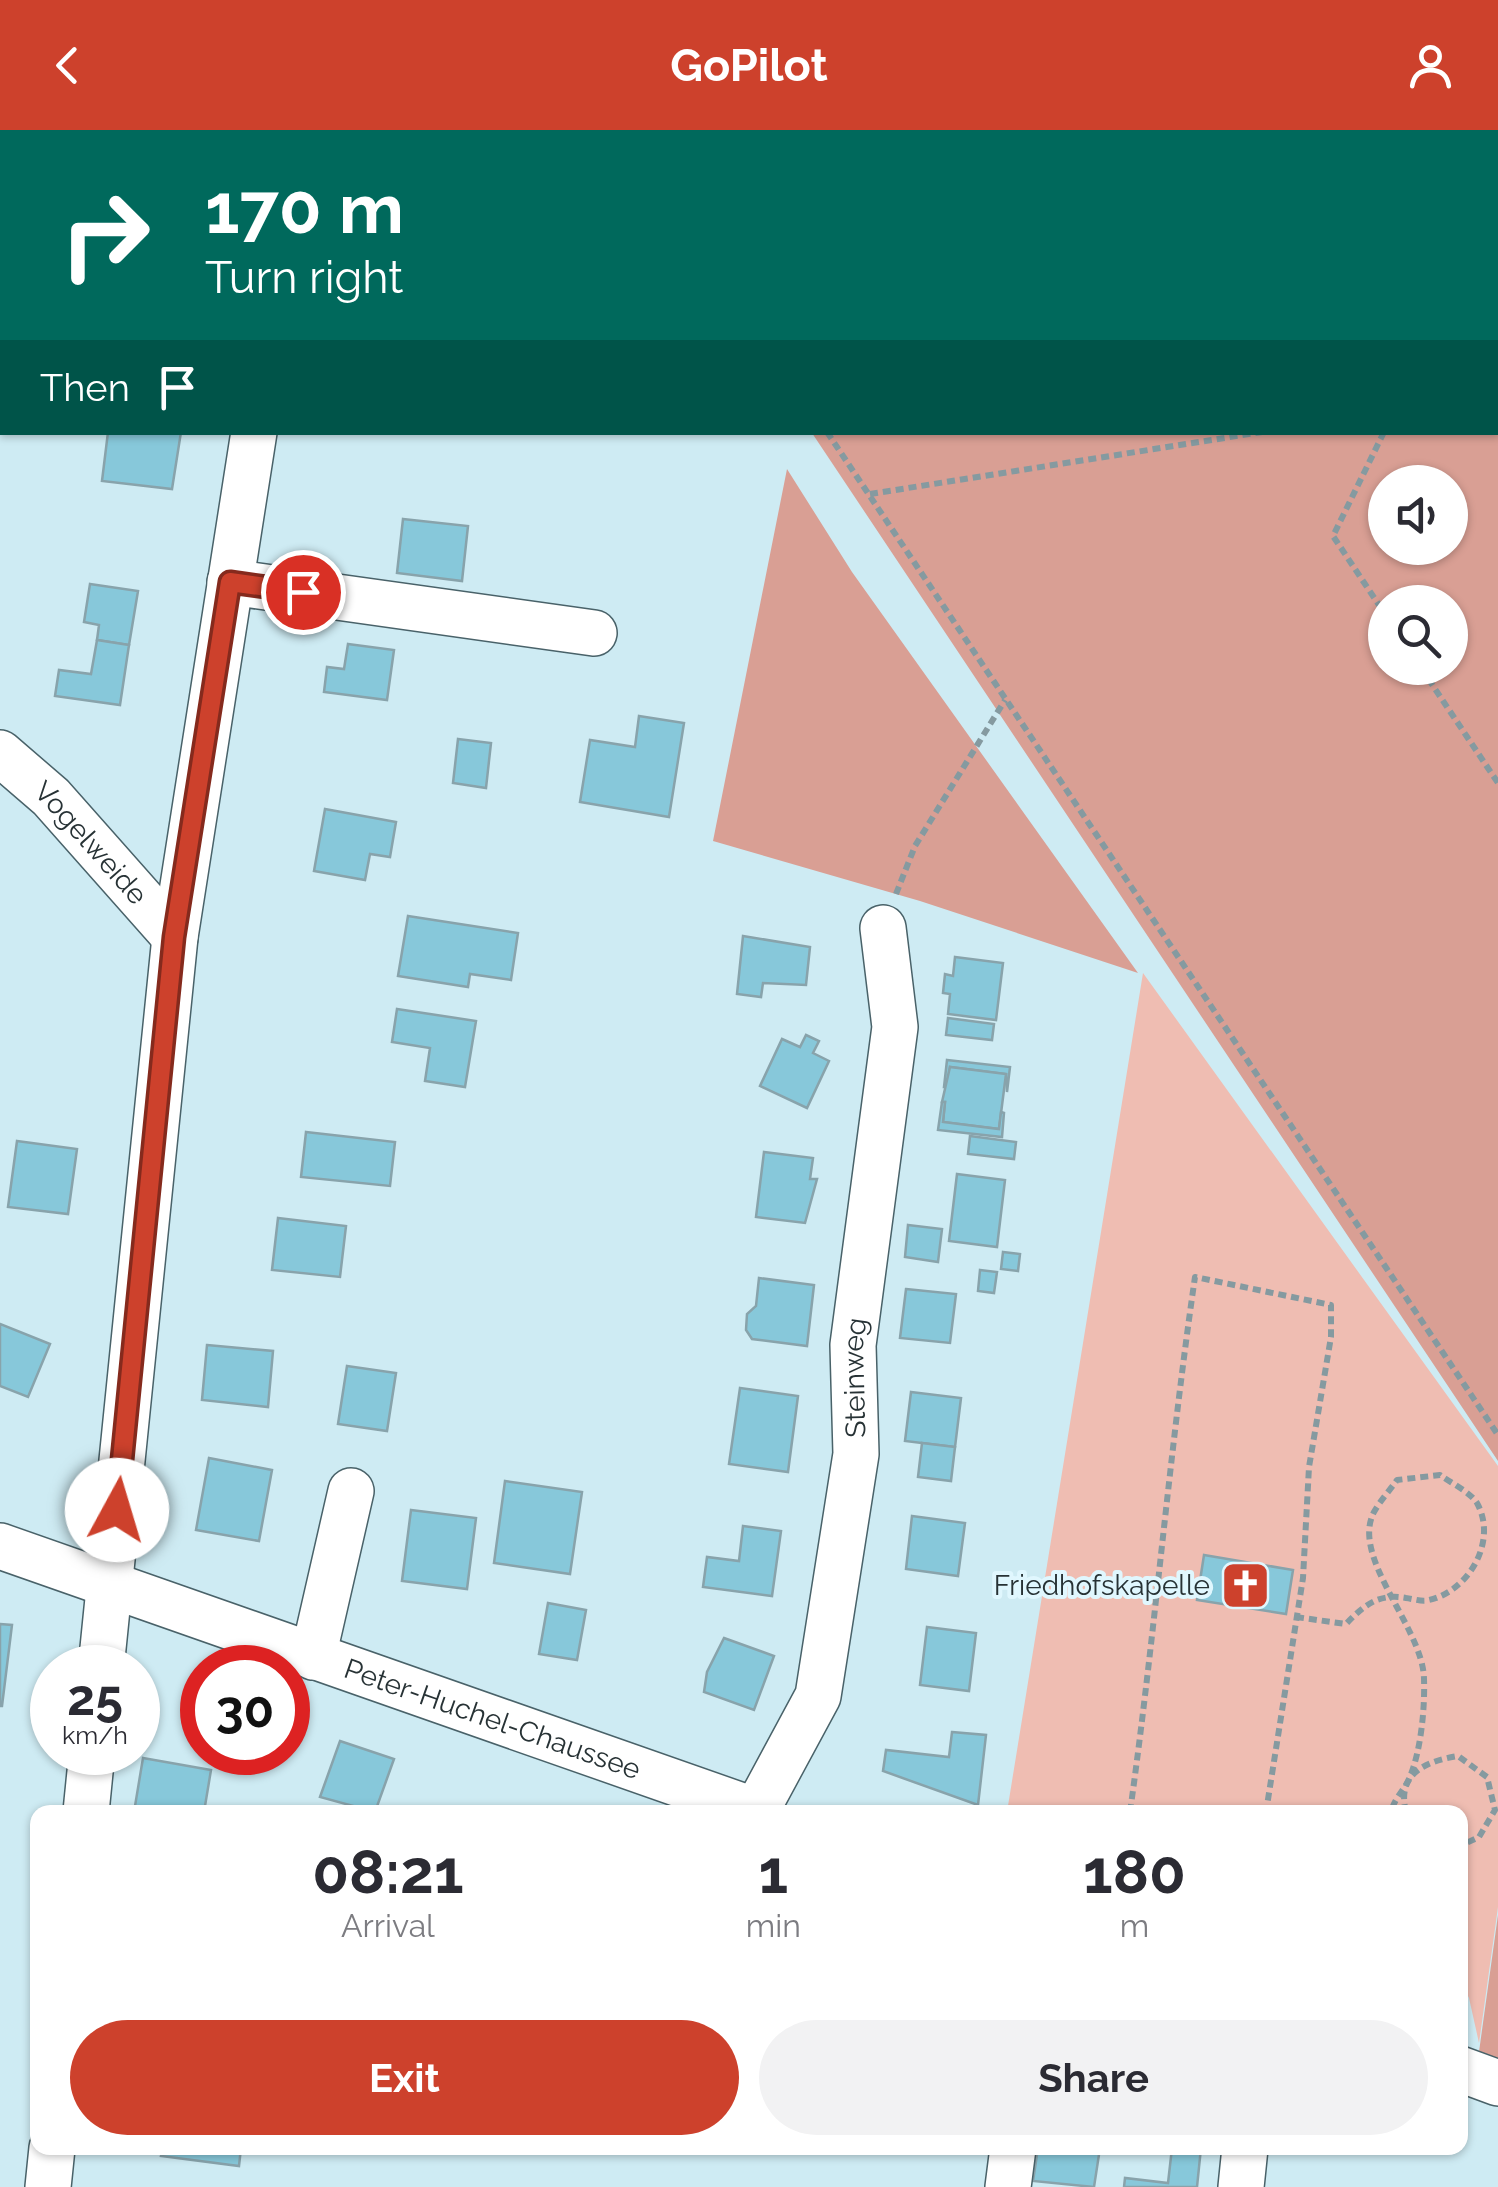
<!DOCTYPE html>
<html lang="en">
<head>
<meta charset="utf-8">
<style>
  :root { --surface:#fff; --page:#f2f2f3; --text:#2b2b33; --muted:#7c7c81; --accent:#cd412c }
  body { margin:0; font-family:Raleway,sans-serif; background:var(--page); color:var(--text); height:100vh; display:flex; flex-direction:column; font-size:38px; white-space:nowrap }
  * { box-sizing:border-box; margin:0 }
  p { font-size:32px; color:var(--muted) }
  .icon { flex:none; width:55px; height:55px; fill:none; stroke:currentColor; stroke-width:2; stroke-linecap:round; stroke-linejoin:round }
  .map { position:relative; flex:1; overflow:hidden }
  .side { position:absolute; left:30px; top:1675px; width:1438px; height:350px; display:flex; flex-direction:column; background:var(--surface); border-radius:20px; box-shadow:0 2px 8px #0004 }
  .side>* { flex:none }
  .banner { position:absolute; left:0px; top:0px; width:1500px; height:305px; box-shadow:0 2px 8px #0004; background:#00695c; color:#fff; overflow:hidden }
  .tools { position:absolute; left:1368px; top:335px; display:grid; gap:20px }
  .tools a { display:grid; place-items:center; width:100px; height:100px; border-radius:50%; background:var(--surface); box-shadow:0 2px 8px #0004; font-size:50px }
  .speed { position:absolute; left:30px; top:1515px; display:flex; gap:20px; font-size:50px; font-weight:700; text-align:center }
  .speed>* { display:grid; place-content:center; width:130px; height:130px; border-radius:50%; background:var(--surface); box-shadow:0 2px 8px #0004; line-height:1 }
  .speed small { font-size:25px; font-weight:400 }
  .speed .limit { border:15px solid #d22; background:#fff; color:#111 }
  .pin { position:absolute; display:grid; place-items:center; width:85px; height:85px; color:#fff; margin:-42px; border:5px solid #fff; border-radius:50%; box-shadow:0 2px 10px #0007 }
  .me { position:absolute; width:110px; margin:-55px; rotate:6deg; stroke-linejoin:round; filter:drop-shadow(0 0 8px #0008) }
  .turn { display:flex; align-items:center; gap:35px; height:210px; padding:0 40px; font-size:45px }
  .turn .icon { width:130px; height:130px; stroke-width:2.5 }
  .turn b { display:block; font-size:70px; line-height:85px }
  .then { display:flex; align-items:center; height:95px; padding:0 40px; background:#0003; gap:20px; font-size:38px }
  .eta { display:flex; justify-content:space-evenly; align-items:center; height:170px; text-align:center }
  .eta b { font-size:60px; font-weight:700; line-height:70px }
  .button { display:flex; gap:20px; margin-top:auto; padding:20px 40px }
  .button a { flex:1; height:115px; border-radius:60px; background:var(--accent); color:#fff; font-size:40px; font-weight:700; line-height:115px; text-align:center }
  .button a+a { background:var(--page); color:var(--text) }
  header { display:flex; justify-content:space-between; align-items:center; height:130px; padding:0 40px; background:var(--accent); color:#fff; font-size:45px; font-weight:700 }
  .map>svg:first-child { display:block }
  .green { fill:#efbdb2 }
  .forest { fill:#d99f94; fill-rule:evenodd }
  .building { fill:#87c8da; stroke:#88a3ab; stroke-width:2.5 }
  .lines { fill:none; stroke-linecap:round; stroke-linejoin:round }
  .minor-casing { stroke:#496269; stroke-width:48 }
  .path { stroke:#859aa0; stroke-width:6; stroke-dasharray:8 5; stroke-linecap:butt }
  .minor { stroke:#fff; stroke-width:45 }
  .route-casing { stroke:#852a1d; stroke-width:25 }
  .route { stroke:#cd412c; stroke-width:18 }
  .labels { text-anchor:middle; stroke-width:8; stroke-linejoin:round; paint-order:stroke }
  .street-label { font-size:28px; fill:#273235; stroke:#e0f7fe }
  .poi-label { font-size:28px; fill:#273235; stroke:#e0f7fe; text-anchor:end }
</style>
</head>
<body>
<header><svg class="icon" aria-label="back" viewBox="0 0 24 24"><path d="M15 5l-7 7 7 7"/></svg>GoPilot<svg class="icon" aria-label="person" viewBox="0 0 24 24"><circle cx="12" cy="8" r="4"/><path d="M4 21q1-7 8-7t8 7"/></svg></header>
<div class="map">
<svg width="1498" height="2057" viewBox="0 0 1498 2057">
  <rect width="100%" height="100%" fill="#ceebf3"/>
  <polygon class="green" points="1143,843 1498,1336 1498,1777 1479,1913 1469,1868 1460,1850 1460,1682 1007,1682"/>
  <g class="forest">
    <path d="M612,0H1498V1331L812,303L1498,302V2ZM1385,352H1450V418H1385ZM1385,472H1450V538H1385Z"/>
    <polygon points="787,339 852,442 1138,843 920,771 713,711"/>
    <polygon points="1498,1785 1498,1936 1478,1929"/>
  </g>
  <g class="building">
    <polygon points="405,0 469,0 471,2 406,2"/>
    <polygon points="108,302 181,302 172,359 102,351"/>
    <polygon points="403,389 468,396 462,451 397,443"/>
    <polygon points="90,454 138,461 129,515 97,510 99,495 84,492"/>
    <polygon points="97,510 129,515 120,575 55,566 59,540 91,544"/>
    <polygon points="348,514 394,520 387,570 324,562 327,537 344,539"/>
    <polygon points="639,586 684,593 669,687 580,672 590,610 635,617"/>
    <polygon points="458,609 491,613 486,658 453,653"/>
    <polygon points="325,679 396,692 390,727 370,724 365,750 314,741"/>
    <polygon points="408,786 518,803 511,850 470,844 468,857 398,846"/>
    <polygon points="743,806 810,817 806,855 763,853 761,867 737,864"/>
    <polygon points="955,827 1003,833 996,890 948,884 950,864 943,863 945,844 953,846"/>
    <polygon points="397,879 476,891 465,957 425,951 430,918 392,912"/>
    <polygon points="948,888 994,894 992,910 946,905"/>
    <polygon points="806,905 819,911 813,923 829,931 807,978 760,956 782,909 800,917"/>
    <polygon points="947,930 1010,937 1007,962 1006,944 950,937 948,957 944,957"/>
    <polygon points="950,937 1006,944 999,999 943,992 945,972 942,972"/>
    <polygon points="942,972 945,972 943,992 999,999 1001,982 1004,983 1002,1007 938,1000"/>
    <polygon points="306,1002 395,1012 390,1056 301,1047"/>
    <polygon points="970,1006 1016,1012 1014,1029 968,1024"/>
    <polygon points="17,1011 77,1019 68,1084 8,1077"/>
    <polygon points="764,1022 813,1028 810,1049 817,1049 805,1093 756,1087"/>
    <polygon points="957,1044 1005,1050 997,1117 949,1111"/>
    <polygon points="278,1088 346,1096 340,1147 272,1140"/>
    <polygon points="908,1095 942,1099 938,1132 905,1127"/>
    <polygon points="1003,1122 1020,1124 1018,1141 1001,1139"/>
    <polygon points="980,1140 997,1142 994,1163 978,1161"/>
    <polygon points="759,1148 814,1155 807,1216 752,1209 746,1200 747,1184 756,1176"/>
    <polygon points="906,1159 956,1164 950,1213 900,1208"/>
    <polygon points="0,1194 50,1214 28,1267 0,1256"/>
    <polygon points="207,1215 273,1221 268,1277 202,1270"/>
    <polygon points="347,1236 396,1243 387,1301 338,1294"/>
    <polygon points="740,1258 798,1266 788,1342 729,1334"/>
    <polygon points="911,1262 961,1268 955,1317 905,1311"/>
    <polygon points="922,1313 955,1317 951,1351 918,1347"/>
    <polygon points="209,1328 272,1340 259,1411 196,1400"/>
    <polygon points="505,1351 582,1362 570,1444 494,1433"/>
    <polygon points="411,1380 476,1388 467,1459 402,1451"/>
    <polygon points="912,1386 965,1393 958,1446 906,1439"/>
    <polygon points="743,1396 781,1401 772,1466 703,1457 707,1427 739,1431"/>
    <polygon points="1204,1425 1293,1440 1286,1484 1197,1470"/>
    <polygon points="548,1473 586,1480 577,1530 539,1524"/>
    <polygon points="0,1494 12,1495 2,1576 0,1576"/>
    <polygon points="927,1497 976,1503 969,1561 920,1555"/>
    <polygon points="724,1508 774,1526 754,1580 704,1562 707,1542"/>
    <polygon points="952,1602 986,1605 978,1675 883,1641 886,1620 949,1627"/>
    <polygon points="340,1611 394,1629 375,1682 320,1667"/>
    <polygon points="143,1628 211,1640 204,1682 134,1682"/>
    <polygon points="163,2018 241,2018 239,2036 161,2026"/>
    <polygon points="1038,2018 1100,2018 1094,2057 1033,2051"/>
    <polygon points="1172,2018 1201,2018 1197,2057 1124,2057 1125,2048 1168,2053"/>
  </g>
  <g class="lines">
    <defs>
      <g id="minor">
        <polyline points="154,0 155,2"/>
        <polyline points="618,0 619,2"/>
        <polyline points="230,452 594,503"/>
        <path id="s1" d="M0,623L51,667L175,807"/>
        <path id="s2" d="M0,1416L759,1682"/>
        <polyline points="313,1527 351,1361"/>
        <polyline points="101,1538 175,807 254,302"/>
        <path id="s3" d="M756,1681L818,1566L856,1324L853,1215L895,897L883,798"/>
        <polyline points="86,1682 92,1622"/>
        <polyline points="1460,1939 1498,1953"/>
        <polyline points="48,2057 52,2018"/>
        <polyline points="1008,2057 1013,2018"/>
        <polyline points="1241,2057 1245,2018"/>
      </g>
    </defs>
    <use href="#minor" class="minor-casing"/>
    <g class="path">
      <polyline points="827,302 1498,1305"/>
      <polyline points="1384,302 1333,406 1385,484"/>
      <polyline points="870,364 1262,302"/>
      <polyline points="1421,538 1498,653"/>
      <polyline points="896,764 915,716 1005,570"/>
      <path d="M1296,1487L1346,1494C1364,1475 1379,1463 1406,1468C1414,1469 1422,1472 1429,1470C1469,1461 1498,1411 1477,1373C1470,1362 1451,1353 1440,1345L1397,1350C1390,1360 1380,1371 1374,1382C1350,1428 1423,1497 1424,1549C1425,1578 1421,1622 1409,1649C1403,1662 1395,1667 1391,1682"/>
      <path d="M1130,1682C1155,1504 1169,1325 1195,1147L1331,1175V1207L1309,1337L1303,1448L1266,1682"/>
      <path d="M1406,1682C1396,1643 1427,1631 1458,1626L1487,1647L1495,1680L1479,1707L1460,1716"/>
    </g>
    <use href="#minor" class="minor"/>
  </g>
  <g class="lines">
    <defs>
      <polyline id="route" points="117,1380 174,807 230,452 303,462"/>
    </defs>
    <use href="#route" class="route-casing"/>
    <use href="#route" class="route"/>
  </g>
  <defs>
    <symbol id="church-square" viewBox="-11 -11 22 22"><rect x="-9" y="-9" width="18" height="18" rx="4" fill="#cd412c" stroke="#e0f7fe"/><path d="M-1.2-6h2.4v3.5h3.3v2.4h-3.3V6h-2.4V-.1h-3.3v-2.4h3.3Z" fill="#fff"/></symbol>
  </defs>
  <g fill-rule="evenodd">
    <use href="#church-square" x="1218" y="1428" width="55" height="55"/>
  </g>
  <g class="labels">
    <g class="street-label">
      <text dy="10" stroke="none"><textPath href="#s1" startOffset="128">Vogelweide</textPath></text>
      <text dy="10" stroke="none"><textPath href="#s3" startOffset="452">Steinweg</textPath></text>
      <text dy="10" stroke="none"><textPath href="#s2" startOffset="522">Peter-Huchel-Chaussee</textPath></text>
    </g>
    <g class="poi-label">
      <text x="1210" y="1465">Friedhofskapelle</text>
    </g>
  </g>
</svg>
<div class="tools">
<a><svg class="icon" aria-label="sound" viewBox="0 0 24 24"><path d="M4 9h4l5-4v14l-5-4H4zM17 9q2 3 0 6"/></svg></a>
<a><svg class="icon" aria-label="search" viewBox="0 0 24 24"><circle cx="10" cy="10" r="6"/><path d="M15 15l6 6"/></svg></a>
</div>
<div class="speed"><div>25<small>km/h</small></div><div class="limit">30</div></div>
<div class="pin" style="left:303px;top:462px;background:#d93025"><svg class="icon" aria-label="arrive" viewBox="0 0 24 24"><path d="M6 21V4h12l-3 4 3 4H6"/></svg></div>
<svg class="me" style="left:117px;top:1380px" viewBox="-20 -20 40 40"><circle r="19" fill="#fff"/><path d="M0-13L10 11 0 6-10 11z" fill="#cd412c"/></svg>
<div class="banner">
<div class="turn"><svg class="icon" aria-label="right" viewBox="0 0 24 24"><path d="M7 20v-9h11M14 6l5 5-5 5"/></svg><div><b>170 m</b>Turn right</div></div>
<div class="then">Then<svg class="icon" aria-label="arrive" viewBox="0 0 24 24"><path d="M6 21V4h12l-3 4 3 4H6"/></svg></div>
</div>
<section class="side">
<div class="eta">
<div><b>08:21</b><p>Arrival</p></div>
<div><b>1</b><p>min</p></div>
<div><b>180</b><p>m</p></div>
</div>
<div class="button"><a>Exit</a><a>Share</a></div>
</section>
</div>
</body>
</html>
